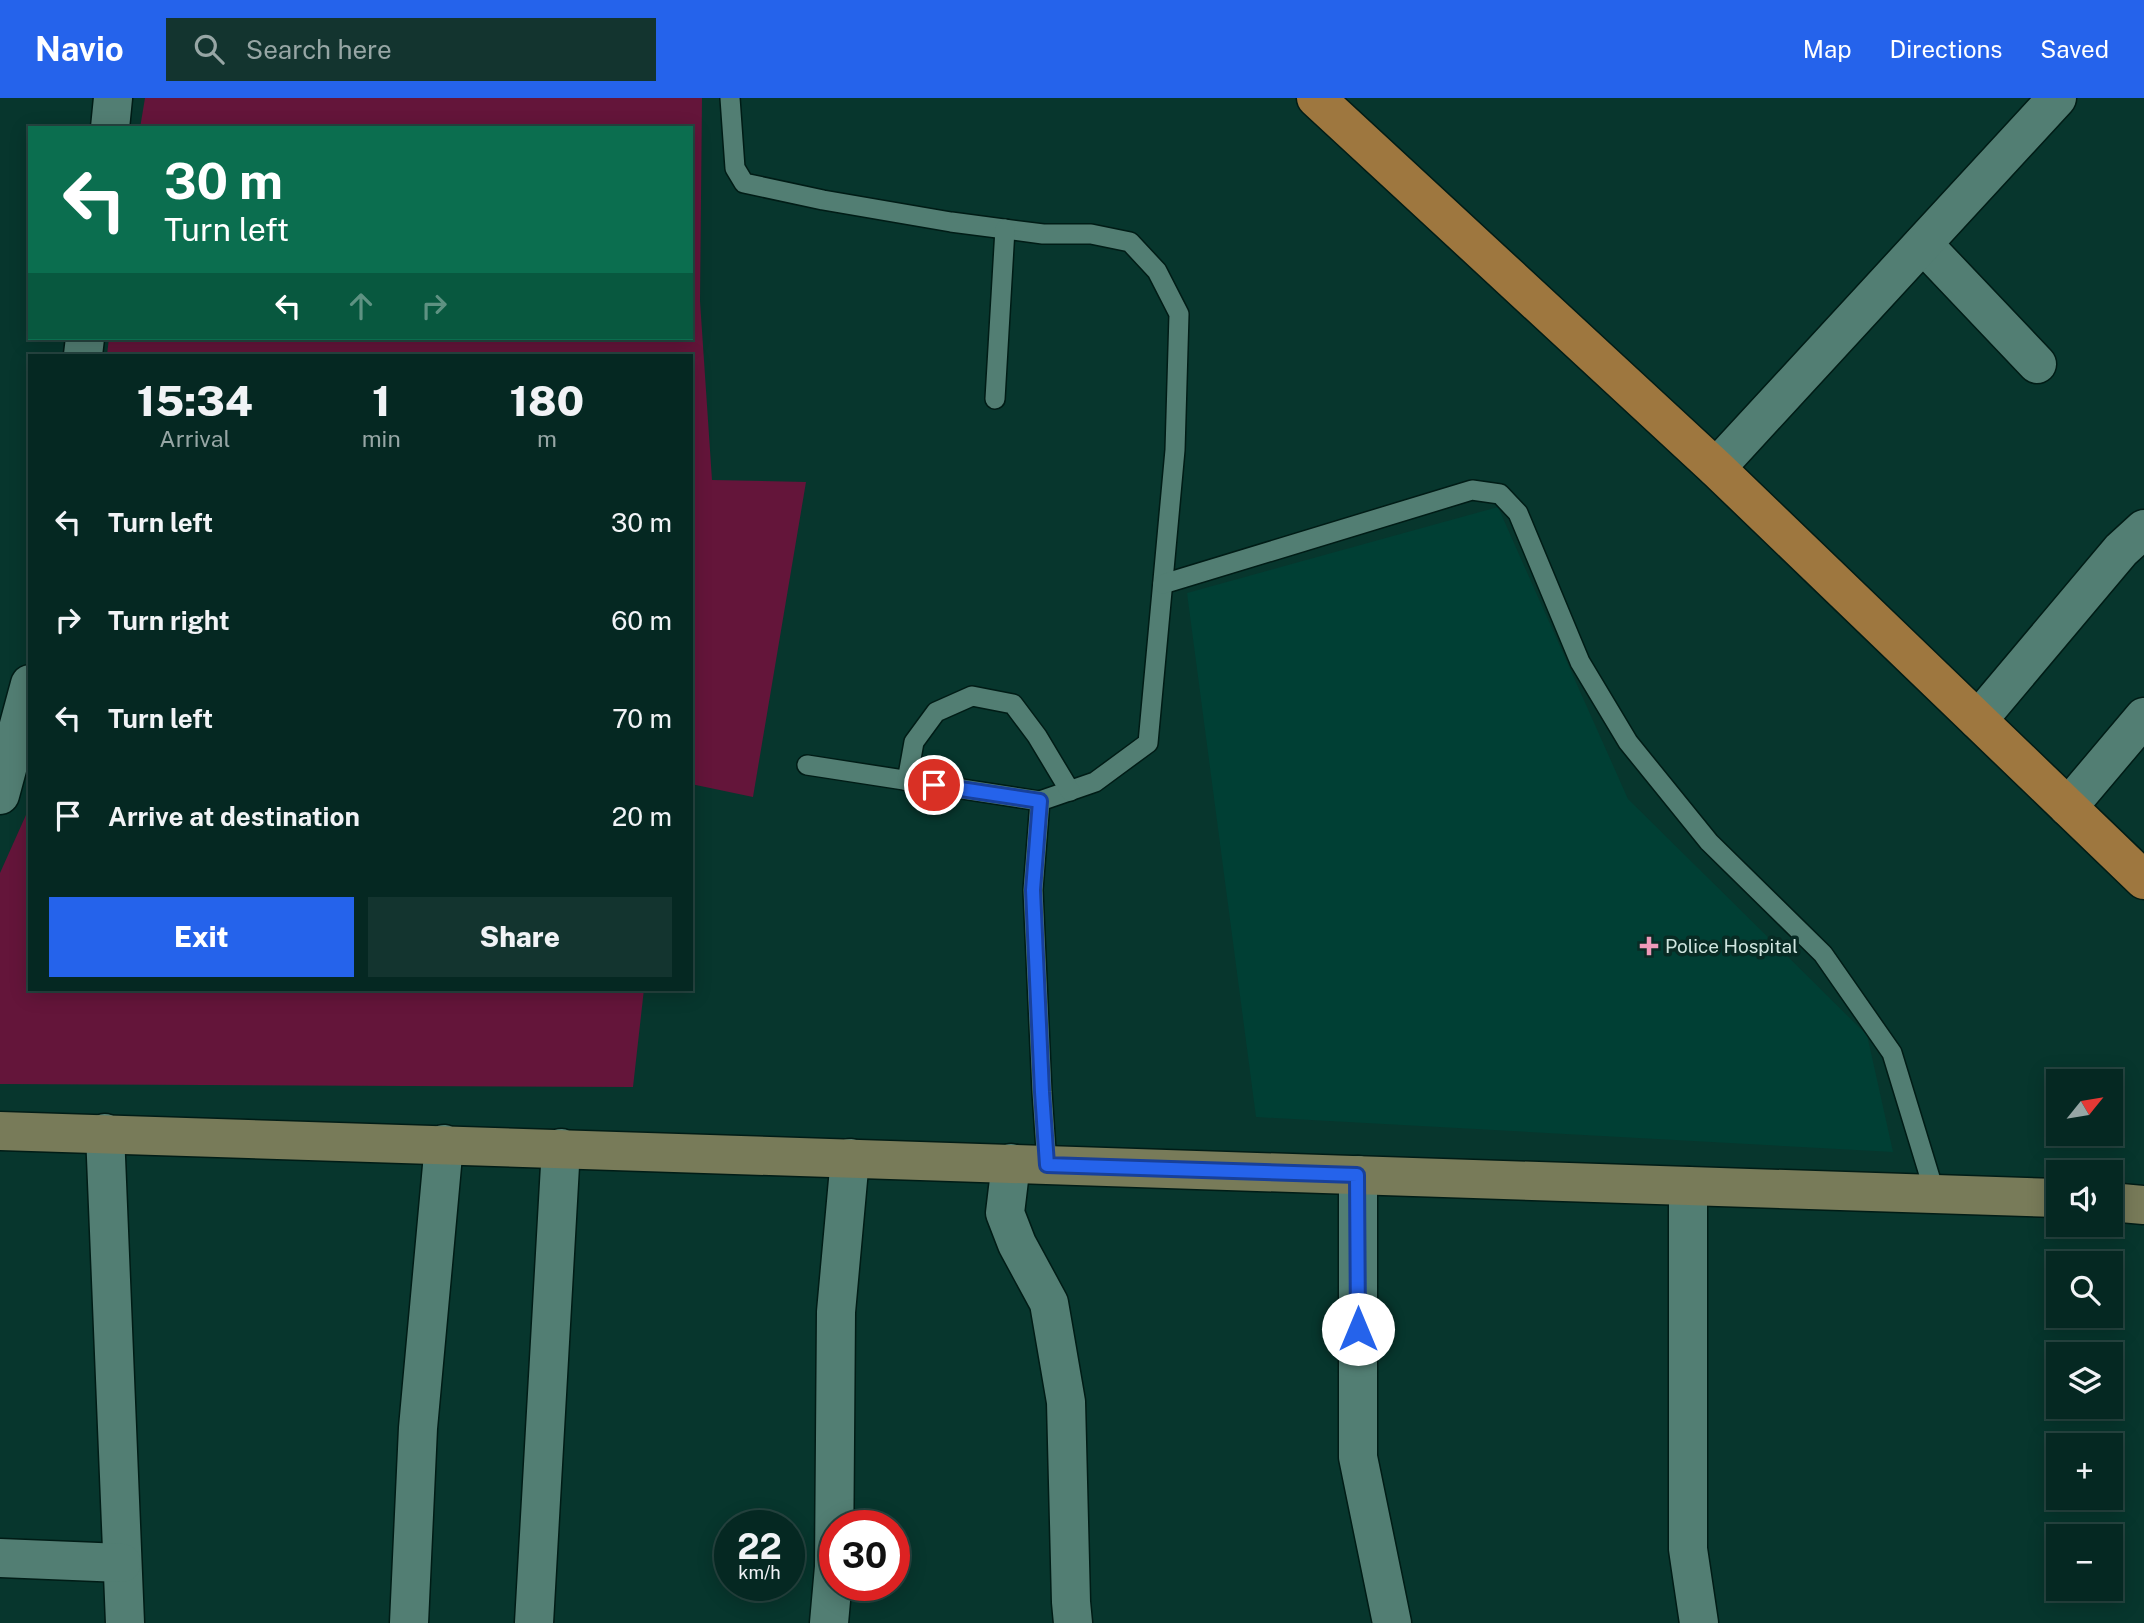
<!DOCTYPE html>
<html lang="en">
<head>
<meta charset="utf-8">
<style>
  :root { --surface:#052822; --page:#13342f; --text:#f1f3f6; --muted:#97a6a5; --line:#264440; --accent:#2563eb }
  body { margin:0; font-family:"Public Sans",sans-serif; background:var(--page); color:var(--text); height:100vh; display:flex; flex-direction:column; font-size:26px; white-space:nowrap }
  * { box-sizing:border-box; margin:0 }
  p { font-size:23px; color:var(--muted) }
  .icon { flex:none; width:38px; height:38px; fill:none; stroke:currentColor; stroke-width:2; stroke-linecap:round; stroke-linejoin:round }
  .map { position:relative; flex:1; overflow:hidden }
  .panel { position:absolute; left:28px; top:256px; width:665px; height:637px; display:flex; flex-direction:column; background:var(--surface); border-radius:0px; box-shadow:0 4px 18px #0003,0 0 0 2px var(--line) }
  .panel>* { flex:none }
  .banner { position:absolute; left:28px; top:28px; width:665px; height:214px; border-radius:0px; box-shadow:0 4px 18px #0003,0 0 0 2px var(--line); background:#0b6e4f; color:#fff; overflow:hidden }
  .needle { width:46px; rotate:60deg }
  .controls { position:absolute; left:2046px; top:971px; display:grid; gap:14px }
  .controls a { display:grid; place-items:center; width:77px; height:77px; border-radius:0px; background:var(--surface); box-shadow:0 4px 18px #0003,0 0 0 2px var(--line); font-size:35px }
  .speed { position:absolute; left:714px; top:1412px; display:flex; gap:14px; font-size:35px; font-weight:700; text-align:center }
  .speed>* { display:grid; place-content:center; width:91px; height:91px; border-radius:50%; background:var(--surface); box-shadow:0 4px 18px #0003,0 0 0 2px var(--line); line-height:1 }
  .speed small { font-size:18px; font-weight:400 }
  .speed .limit { border:10px solid #d22; background:#fff; color:#111 }
  .pin { position:absolute; display:grid; place-items:center; width:60px; height:60px; color:#fff; margin:-30px; border:4px solid #fff; border-radius:50%; box-shadow:0 2px 7px #0007 }
  .me { position:absolute; width:77px; margin:-38px; rotate:0deg; stroke-linejoin:round; filter:drop-shadow(0 0 5px #0008) }
  .turn { display:flex; align-items:center; gap:24px; height:147px; padding:0 21px; font-size:32px }
  .turn .icon { width:91px; height:91px; stroke-width:2.5 }
  .turn b { display:block; font-size:49px; line-height:60px }
  .lanes { display:flex; align-items:center; height:66px; padding:0 21px; background:#0003; justify-content:center; gap:35px; direction:ltr }
  .lanes .off { opacity:.35 }
  .eta { display:flex; justify-content:space-evenly; align-items:center; height:119px; text-align:center }
  .eta b { font-size:42px; font-weight:800; line-height:49px }
  .action { display:flex; gap:14px; margin-top:auto; padding:14px 21px }
  .action a { flex:1; height:80px; border-radius:0px; background:var(--accent); color:#fff; font-size:28px; font-weight:800; line-height:80px; text-align:center }
  .action a+a { background:var(--page); color:var(--text) }
  ul { padding:0; list-style:none }
  li { display:flex; align-items:center; gap:21px; height:98px; padding:0 21px }
  li div { flex:1 }
  li b { display:block; font-size:26px }
  li em { font-style:normal }
  header { display:flex; align-items:center; gap:42px; box-sizing:border-box; height:98px; padding:0 35px; background:var(--accent); color:#fff }
  header strong { font-size:33px }
  nav { display:flex; gap:38px; margin-inline-start:auto; font-size:24px }
  .search { width:490px; height:63px; background:var(--page); display:flex; align-items:center; gap:18px; box-sizing:border-box; padding:0 24px; border-radius:0px; color:var(--muted); font-size:26px }
  .map>svg:first-child { display:block }
  .built { fill:#003f34 }
  .green { fill:#64153a }
  .lines { fill:none; stroke-linecap:round; stroke-linejoin:round }
  .lane-casing { stroke:#001c16; stroke-width:22 }
  .street-casing { stroke:#001c16; stroke-width:41 }
  .secondary-casing { stroke:#001c16; stroke-width:41 }
  .primary-casing { stroke:#001c16; stroke-width:41 }
  .lane { stroke:#527e73; stroke-width:19 }
  .street { stroke:#527e73; stroke-width:38 }
  .secondary { stroke:#787b59; stroke-width:38 }
  .primary { stroke:#9e773f; stroke-width:38 }
  .route-casing { stroke:#184099; stroke-width:18 }
  .route { stroke:#2563eb; stroke-width:12 }
  .poi-dot { fill:#ef9ab9; stroke:#082b24; stroke-width:2.5 }
  .labels { text-anchor:middle; stroke-width:7; stroke-linejoin:round; paint-order:stroke }
  .poi-label { font-size:19px; fill:#cfe5df; stroke:#082b24; text-anchor:start }
</style>
</head>
<body>
<header>
<strong>Navio</strong>
<div class="search"><svg class="icon" aria-label="search" viewBox="0 0 24 24"><circle cx="10" cy="10" r="6"/><path d="M15 15l6 6"/></svg>Search here</div>
<nav><a>Map</a><a>Directions</a><a>Saved</a></nav>
</header>
<div class="map">
<svg width="2144" height="1525" viewBox="0 0 2144 1525">
  <rect width="100%" height="100%" fill="#07362d"/>
  <polygon class="built" points="1498,409 1628,701 1867,937 1893,1054 1256,1019 1187,495"/>
  <g class="green">
    <polygon points="145,0 702,0 700,203 712,382 806,384 753,699 691,686 691,257 107,257 109,240 691,240 691,30 140,30"/>
    <polygon points="30,708 30,891 644,891 633,989 0,986 0,775"/>
  </g>
  <g class="lines">
    <defs>
      <g id="lane">
        <polyline points="730,0 735,70 744,85 823,102 951,124 1043,136 1091,136 1130,144 1157,173 1179,216 1175,352 1148,645 1095,684 1040,703 1033,792 1042,994 1047,1067"/>
        <polyline points="995,301 1005,131"/>
        <polyline points="1163,486 1472,392 1500,396 1518,415 1580,564 1628,644 1709,744 1823,856 1892,955 1935,1096"/>
        <polyline points="807,667 1040,703"/>
        <polyline points="907,683 914,644 936,614 972,598 1013,606 1037,638 1070,693"/>
      </g>
      <g id="street">
        <polyline points="110,30 113,0"/>
        <polyline points="1923,146 2037,266"/>
        <polyline points="83,257 85,240"/>
        <polyline points="1716,370 2057,0"/>
        <polyline points="1978,622 2121,452 2144,431"/>
        <polyline points="0,697 30,586"/>
        <polyline points="2068,709 2144,619"/>
        <polyline points="105,1035 125,1525"/>
        <polyline points="1011,1065 1005,1115 1017,1146 1049,1205 1066,1304 1071,1504 1073,1525"/>
        <polyline points="1358,1077 1358,1359 1392,1525"/>
        <polyline points="1688,1088 1688,1451 1699,1525"/>
        <polyline points="0,1460 122,1465"/>
        <polyline points="409,1525 418,1330 444,1046"/>
        <polyline points="534,1525 561,1050"/>
        <polyline points="829,1525 834,1469 836,1214 850,1060"/>
      </g>
      <g id="secondary">
        <polyline points="0,1033 2058,1100"/>
        <polyline points="2110,1104 2144,1107"/>
      </g>
      <polyline id="primary" points="1316,0 1716,370 2144,782"/>
    </defs>
    <use href="#lane" class="lane-casing"/>
    <use href="#street" class="street-casing"/>
    <use href="#secondary" class="secondary-casing"/>
    <use href="#primary" class="primary-casing"/>
    <use href="#lane" class="lane"/>
    <use href="#street" class="street"/>
    <use href="#secondary" class="secondary"/>
    <use href="#primary" class="primary"/>
  </g>
  <g class="lines">
    <defs>
      <polyline id="route" points="934,687 1040,703 1033,792 1042,994 1047,1067 1357,1077 1358,1231"/>
    </defs>
    <use href="#route" class="route-casing"/>
    <use href="#route" class="route"/>
  </g>
  <path class="poi-dot" d="M1645.5 837.5h7v7h7v7h-7v7h-7v-7h-7v-7h7z"/>
  <g class="labels">
    <g class="poi-label">
      <text x="1665" y="855">Police Hospital</text>
    </g>
  </g>
</svg>
<div class="controls">
<a><svg class="needle" viewBox="-14 -14 28 28"><path d="M0-13l5 13h-10z" fill="#e53935"/><path d="M0 13l5-13h-10z" fill="#97a6a5"/></svg></a>
<a><svg class="icon" aria-label="sound" viewBox="0 0 24 24"><path d="M4 9h4l5-4v14l-5-4H4zM17 9q2 3 0 6"/></svg></a>
<a><svg class="icon" aria-label="search" viewBox="0 0 24 24"><circle cx="10" cy="10" r="6"/><path d="M15 15l6 6"/></svg></a>
<a><svg class="icon" aria-label="layers" viewBox="0 0 24 24"><path d="M12 4l9 5-9 5-9-5zM3 14l9 5 9-5"/></svg></a>
<a>+</a>
<a>−</a>
</div>
<div class="speed"><div>22<small>km/h</small></div><div class="limit">30</div></div>
<div class="pin" style="left:934px;top:687px;background:#d93025"><svg class="icon" aria-label="arrive" viewBox="0 0 24 24"><path d="M6 21V4h12l-3 4 3 4H6"/></svg></div>
<svg class="me" style="left:1358px;top:1231px" viewBox="-20 -20 40 40"><circle r="19" fill="#fff"/><path d="M0-13L10 11 0 6-10 11z" fill="#2563eb"/></svg>
<div class="banner">
<div class="turn"><svg class="icon" aria-label="left" viewBox="0 0 24 24"><path d="M17 20v-9H6M10 6l-5 5 5 5"/></svg><div><b>30 m</b>Turn left</div></div>
<div class="lanes"><svg class="icon" aria-label="left" viewBox="0 0 24 24"><path d="M17 20v-9H6M10 6l-5 5 5 5"/></svg><svg class="icon off" aria-label="ahead" viewBox="0 0 24 24"><path d="M12 20V5M6 11l6-6 6 6"/></svg><svg class="icon off" aria-label="right" viewBox="0 0 24 24"><path d="M7 20v-9h11M14 6l5 5-5 5"/></svg></div>
</div>
<section class="panel">
<div class="eta">
<div><b>15:34</b><p>Arrival</p></div>
<div><b>1</b><p>min</p></div>
<div><b>180</b><p>m</p></div>
</div>
<ul>
<li><svg class="icon" aria-label="left" viewBox="0 0 24 24"><path d="M17 20v-9H6M10 6l-5 5 5 5"/></svg><div><b>Turn left</b></div><em>30 m</em></li>
<li><svg class="icon" aria-label="right" viewBox="0 0 24 24"><path d="M7 20v-9h11M14 6l5 5-5 5"/></svg><div><b>Turn right</b></div><em>60 m</em></li>
<li><svg class="icon" aria-label="left" viewBox="0 0 24 24"><path d="M17 20v-9H6M10 6l-5 5 5 5"/></svg><div><b>Turn left</b></div><em>70 m</em></li>
<li><svg class="icon" aria-label="arrive" viewBox="0 0 24 24"><path d="M6 21V4h12l-3 4 3 4H6"/></svg><div><b>Arrive at destination</b></div><em>20 m</em></li>
</ul>
<div class="action"><a>Exit</a><a>Share</a></div>
</section>
</div>
</body>
</html>
